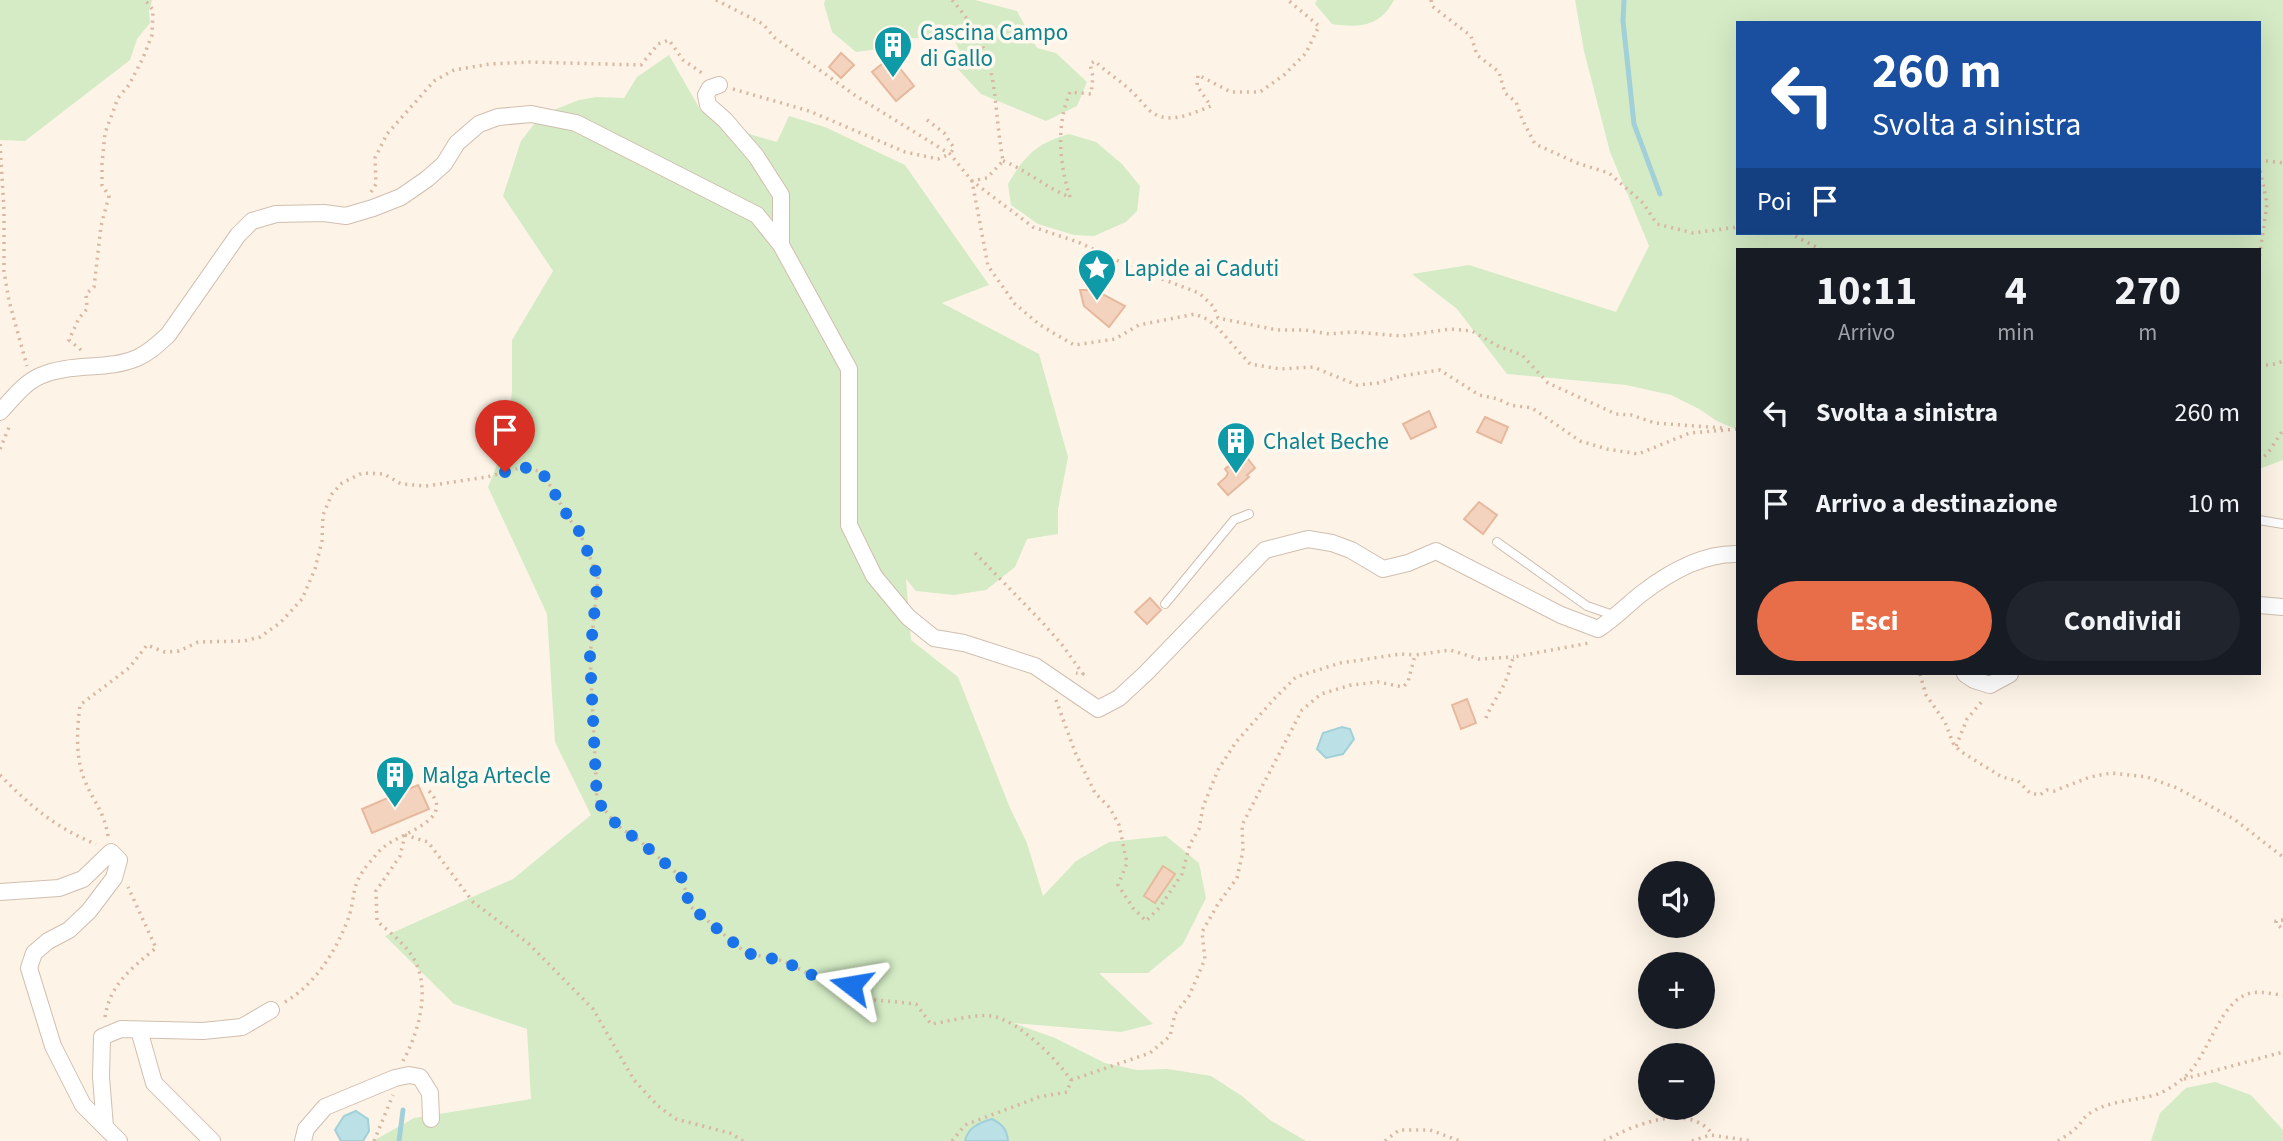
<!DOCTYPE html>
<html lang="it">
<head>
<meta charset="utf-8">
<style>
  :root { --surface:#171b24; --page:#20242c; --text:#f1f3f6; --muted:#9ea1a6; --accent:#e86e4a }
  body { margin:0; font-family:"Source Sans 3",sans-serif; background:var(--page); color:var(--text); height:100vh; display:flex; flex-direction:column; font-size:26px; white-space:nowrap }
  * { box-sizing:border-box; margin:0 }
  p { font-size:23px; color:var(--muted) }
  .icon { flex:none; width:38px; height:38px; fill:none; stroke:currentColor; stroke-width:2; stroke-linecap:round; stroke-linejoin:round }
  .map { position:relative; flex:1; overflow:hidden }
  .side { position:absolute; left:1736px; top:248px; width:525px; height:427px; display:flex; flex-direction:column; background:var(--surface); border-radius:0px; box-shadow:0 7px 28px #0002 }
  .side>* { flex:none }
  .top-card { position:absolute; left:1736px; top:21px; width:525px; height:214px; border-radius:0px; box-shadow:0 7px 28px #0002; background:#1a4fa0; color:#fff; overflow:hidden }
  .fabs { position:absolute; left:1638px; top:861px; display:grid; gap:14px }
  .fabs a { display:grid; place-items:center; width:77px; height:77px; border-radius:50%; background:var(--surface); box-shadow:0 7px 28px #0002; font-size:35px }
  .pin { position:absolute; display:grid; place-items:center; width:60px; height:60px; color:#fff; margin:-72px -30px; border-radius:50% 50% 50% 0; rotate:-45deg; box-shadow:0 0 7px #0007 }
  .pin .icon { rotate:45deg }
  .me { position:absolute; width:77px; margin:-38px; rotate:284deg; stroke-linejoin:round; filter:drop-shadow(0 0 5px #0008) }
  .turn { display:flex; align-items:center; gap:24px; height:147px; padding:0 21px; font-size:32px }
  .turn .icon { width:91px; height:91px; stroke-width:2.5 }
  .turn b { display:block; font-size:49px; line-height:60px }
  .then { display:flex; align-items:center; height:66px; padding:0 21px; background:#0003; gap:14px; font-size:26px }
  .eta { display:flex; justify-content:space-evenly; align-items:center; height:119px; text-align:center }
  .eta b { font-size:42px; font-weight:700; line-height:49px }
  .primary-button { display:flex; gap:14px; margin-top:auto; padding:14px 21px }
  .primary-button a { flex:1; height:80px; border-radius:42px; background:var(--accent); color:#fff; font-size:28px; font-weight:700; line-height:80px; text-align:center }
  .primary-button a+a { background:var(--page); color:var(--text) }
  ul { padding:0; list-style:none }
  li { display:flex; align-items:center; gap:21px; height:91px; padding:0 21px }
  li div { flex:1 }
  li b { display:block; font-size:26px }
  li em { font-style:normal }
  .map>svg:first-child { display:block }
  .green { fill:#d4ebc5; fill-rule:evenodd }
  .water { fill:#bbe1e7; stroke:#a1d0d9; stroke-width:2 }
  .lines { fill:none; stroke-linecap:round; stroke-linejoin:round }
  .stream { stroke:#a1d0d9; stroke-width:5 }
  .building { fill:#f3d3be; stroke:#e6b99e; stroke-width:2 }
  .lane-casing { stroke:#d1beaf; stroke-width:10 }
  .street-casing { stroke:#d1beaf; stroke-width:18 }
  .path { stroke:#d8b6a1; stroke-width:3.5; stroke-dasharray:2 5; stroke-linecap:butt }
  .lane { stroke:#fff; stroke-width:8 }
  .street { stroke:#fff; stroke-width:16 }
  .route { stroke:#1a73e8; stroke-width:12; stroke-dasharray:0 21.6 }
  .labels { text-anchor:middle; stroke-width:7; stroke-linejoin:round; paint-order:stroke }
  .culture-label { font-size:23px; fill:#0d838f; stroke:#fff8ee; text-anchor:start }
</style>
</head>
<body>
<div class="map">
<svg width="2283" height="1141" viewBox="0 0 2283 1141">
  <rect width="100%" height="100%" fill="#fdf4e7"/>
  <g class="green">
    <polygon points="0,0 152,0 152,1 149,11 150,23 137,39 130,60 25,141 0,140"/>
    <polygon points="825,0 975,0 1017,11 1037,48 1056,53 1087,82 1077,106 1046,121 981,94 955,66 960,51 947,27 921,38 902,38 879,49 856,52 832,32 824,4"/>
    <path d="M1317,0H1394C1380,27 1359,28 1332,24L1315,4Z"/>
    <path d="M1575,0H2283V460L2259,469V250H1738V430L1717,421L1699,409L1671,395L1626,385L1507,374L1457,309L1412,274L1469,265L1616,312L1649,246L1610,152L1584,51ZM1738,23H2259V233H1738Z"/>
    <polygon points="669,55 701,111 752,135 777,142 789,116 825,127 905,165 989,285 942,303 1039,354 1068,457 1058,509 1058,534 1027,539 1015,567 986,590 954,595 916,591 906,579 911,640 958,677 1010,808 1027,843 1043,896 1076,861 1109,842 1166,836 1199,863 1206,898 1183,944 1148,973 1099,973 1153,1024 1121,1032 1013,1023 1055,1038 1105,1063 1137,1070 1168,1069 1211,1076 1242,1096 1270,1120 1306,1141 1008,1141 1007,1132 967,1135 965,1141 373,1141 414,1118 531,1099 527,1029 454,1004 385,936 513,879 591,815 555,742 547,614 488,487 502,452 509,423 512,390 512,340 553,271 503,196 521,141 541,115 579,100 596,97 624,98 637,77"/>
    <path d="M1069,134L1096,142L1122,164L1140,186L1137,211L1126,222L1094,236L1074,235L1038,224L1011,205L1008,184C1025,155 1037,143 1069,134Z"/>
    <polygon points="2215,1082 2251,1095 2283,1130 2283,1141 2151,1141 2160,1113 2186,1088"/>
  </g>
  <g class="water">
    <polygon points="1342,727 1350,729 1354,739 1343,754 1326,758 1317,749 1323,733"/>
    <polygon points="356,1111 368,1119 369,1131 363,1141 341,1141 335,1130 344,1116"/>
    <path d="M992,1119C1002,1124 1007,1129 1008,1141H965C968,1127 979,1123 992,1119Z"/>
  </g>
  <g class="lines">
    <g class="stream">
      <polyline points="1624,0 1623,21 1634,124 1660,194"/>
      <polyline points="399,1141 403,1110"/>
    </g>
  </g>
  <g class="building">
    <polygon points="841,53 854,65 841,78 829,67"/>
    <polygon points="891,57 914,86 896,101 872,72"/>
    <polygon points="1080,290 1095,290 1125,306 1109,327 1084,306"/>
    <polygon points="1429,411 1436,427 1411,439 1403,424"/>
    <polygon points="1485,417 1508,427 1501,443 1477,432"/>
    <polygon points="1244,454 1255,468 1247,475 1249,477 1228,495 1218,484 1226,477 1228,473 1225,469"/>
    <polygon points="1479,502 1497,515 1483,534 1464,519"/>
    <polygon points="1150,598 1161,610 1147,624 1135,612"/>
    <polygon points="1467,699 1476,723 1461,729 1452,705"/>
    <polygon points="418,785 429,809 372,833 362,809"/>
    <polygon points="1163,866 1175,874 1155,903 1144,896"/>
  </g>
  <g class="lines">
    <defs>
      <g id="lane">
        <polyline points="2259,520 2283,524"/>
        <polyline points="1497,542 1587,606 1616,616"/>
        <polyline points="1165,604 1234,520 1249,514"/>
      </g>
      <g id="street">
        <polyline points="719,85 710,88 706,95 708,105 725,120 756,156 781,195 781,245"/>
        <path d="M0,412C12,399 24,383 40,376C71,362 107,371 137,358C149,353 158,344 168,335L238,235L252,221L276,214L324,213L346,216L373,208L401,197L427,179L444,164L457,143L479,124L498,117L531,114L576,123L757,215L781,245L849,369V525L874,576L908,617L934,638L964,643L1035,666L1098,709L1119,698L1146,673L1265,550L1308,539L1332,543L1351,550L1383,569L1408,563L1436,551L1561,615L1598,629C1614,619 1627,605 1641,594C1668,573 1703,553 1738,554"/>
        <polyline points="2259,605 2283,607"/>
        <polyline points="1965,674 1974,680 1990,685 2010,674"/>
        <polyline points="0,892 59,888 83,879 111,852 119,860 114,878 89,911 69,930 48,941 34,953 29,968 53,1046 83,1105 119,1141"/>
        <polyline points="139,1030 154,1083 212,1141"/>
        <polyline points="105,1127 101,1077 102,1037 121,1029 203,1031 242,1027 271,1010"/>
        <polyline points="303,1141 306,1129 325,1107 395,1078 409,1075 420,1077 430,1093 431,1119"/>
      </g>
    </defs>
    <use href="#lane" class="lane-casing"/>
    <use href="#street" class="street-casing"/>
    <g class="path">
      <polyline points="716,0 763,24 775,38 856,96 950,154 972,181 988,266 1015,304 1040,325 1074,345 1115,339 1139,325 1195,314 1207,319 1216,326 1250,364 1280,369 1313,367 1357,385 1378,383 1401,376 1440,370 1479,395 1498,399 1510,405 1532,408 1580,441 1607,449 1638,454 1690,433 1738,429"/>
      <path d="M952,0C1002,57 991,92 1003,161L987,178L972,181L1033,227L1078,242L1133,268L1199,293L1214,307L1218,318L1277,330H1305L1329,334L1353,332L1402,336L1450,329L1472,331L1498,346L1522,355L1548,383L1616,414L1631,415L1655,423L1722,428"/>
      <polyline points="1431,0 1432,6 1471,36 1477,55 1499,72 1505,93 1516,102 1522,119 1535,144 1577,163 1609,173 1643,203 1657,224 1693,233 1738,227"/>
      <polyline points="733,89 809,111 905,152 938,159 950,154"/>
      <polyline points="927,120 944,133 954,148 950,154"/>
      <polyline points="0,144 4,210 4,271 9,301 27,366"/>
      <polyline points="2259,160 2283,163"/>
      <path d="M1003,161C1027,170 1046,188 1070,197"/>
      <polyline points="2259,164 2267,204 2259,259"/>
      <polyline points="371,192 376,184 375,158 387,134 434,81 454,70 490,64 529,62 641,65 658,44 669,40 683,60 705,75"/>
      <path d="M1070,197C1059,162 1056,126 1070,92L1091,94L1093,77L1090,64L1095,61C1106,72 1118,79 1129,89C1136,95 1142,103 1149,110C1167,126 1191,114 1211,106L1197,86L1198,75L1231,92H1260L1284,75L1306,53L1319,26L1288,0"/>
      <polyline points="1789,233 1822,250"/>
      <polyline points="81,350 69,340 79,318 87,309 86,294 94,287 101,226 109,196 102,185 102,164 105,133 118,98 129,85 143,58 152,35 153,10 145,0"/>
      <polyline points="2259,366 2275,364 2283,361"/>
      <polyline points="0,449 10,425"/>
      <polyline points="2259,461 2268,453 2283,430"/>
      <polyline points="975,553 1043,623 1063,646 1083,674 1076,673"/>
      <polyline points="1920,674 1926,695 1945,722 1953,743 1960,751 2002,777 2018,781 2030,793 2040,795 2047,790 2054,791 2090,777 2111,773 2147,777 2177,788 2234,819 2283,857"/>
      <polyline points="1056,700 1075,752 1095,793 1110,808 1119,825 1127,863 1118,885 1133,908 1146,921 1160,907 1182,874 1190,844 1199,829 1203,807 1218,770 1236,742 1275,698 1296,677 1340,663 1401,654 1415,655"/>
      <path d="M1486,718C1491,704 1501,693 1506,680C1510,672 1509,665 1514,657L1589,643"/>
      <polyline points="1956,746 1967,719 1984,699"/>
      <path d="M0,775C29,805 57,829 96,844"/>
      <polyline points="405,835 428,842 473,902 528,943 593,1009 634,1080 658,1106 676,1119 730,1133 743,1141"/>
      <path d="M108,836C104,811 94,803 85,781C75,757 77,730 80,705L129,668L147,645L165,652L179,651L198,642L244,641L260,637L280,623L302,599L315,569L322,541L323,515L332,494L342,483L362,473L384,474L401,484L426,486L487,477L523,467L542,472L570,520L579,531L598,577L590,656L597,801L618,826L641,842L682,878L690,906L746,953L784,961L809,974L851,985L867,999L916,1004L931,1024C949,1022 977,1012 996,1017C1022,1024 1056,1059 1071,1080L1067,1092L1039,1097L965,1125L952,1141"/>
      <polyline points="2283,920 2276,921 2276,924 2283,929"/>
      <path d="M285,1002C315,984 334,954 347,922C357,896 349,887 369,863C374,858 378,851 384,847C400,833 457,820 429,791"/>
      <path d="M105,1017C110,984 132,968 156,948L128,887"/>
      <path d="M403,1061C419,1032 432,986 412,956C403,942 389,932 377,921L376,891L400,856L405,835"/>
      <polyline points="2184,1079 2283,1052"/>
      <polyline points="1071,1080 1150,1053 1170,1036 1175,1014 1189,996 1205,959 1202,932 1218,904 1237,878 1243,851 1242,825 1302,710 1321,694 1351,685 1378,682 1403,687 1408,682 1415,655 1450,650 1479,659 1514,657"/>
      <polyline points="374,1141 393,1095"/>
      <polyline points="1385,1141 1399,1130 1430,1130 1460,1141"/>
      <path d="M1604,1141C1634,1125 1689,1101 1713,1135"/>
      <polyline points="1692,1141 1710,1135 1753,1141"/>
      <path d="M2058,1141C2064,1137 2071,1133 2076,1128C2081,1124 2084,1116 2090,1113C2110,1100 2136,1101 2158,1094C2166,1091 2175,1085 2181,1080C2209,1060 2218,1000 2251,993C2261,991 2272,994 2283,995"/>
    </g>
    <use href="#lane" class="lane"/>
    <use href="#street" class="street"/>
  </g>
  <g class="lines">
    <polyline class="route" points="505,472 523,467 542,472 570,520 579,531 598,577 590,656 597,801 618,826 641,842 682,878 690,906 746,953 784,961 809,974 851,985"/>
  </g>
  <defs>
    <symbol id="building-pin" viewBox="-11 -11 22 30"><path d="M0 17L-7.5 6A9.5 9.5 0 1 1 7.5 6Z" fill="#0f9aa8" stroke="#fff8ee"/><path d="M-4-6H4V6H1V3H-1V6H-4ZM-2.5-4.3h1.7v1.8h-1.7ZM.8-4.3h1.7v1.8H.8ZM-2.5-1h1.7V.8h-1.7ZM.8-1h1.7V.8H.8Z" fill="#fff"/></symbol>
    <symbol id="sight-pin" viewBox="-11 -11 22 30"><path d="M0 17L-7.5 6A9.5 9.5 0 1 1 7.5 6Z" fill="#0f9aa8" stroke="#fff8ee"/><path d="M0-6L1.8-2.2L6-1.7L2.9 1.2L3.7 5.4L0 3.3L-3.7 5.4L-2.9 1.2L-6-1.7L-1.8-2.2Z" fill="#fff"/></symbol>
  </defs>
  <g fill-rule="evenodd">
    <use href="#building-pin" x="871" y="23" width="44" height="60"/>
    <use href="#sight-pin" x="1075" y="246" width="44" height="60"/>
    <use href="#building-pin" x="1214" y="419" width="44" height="60"/>
    <use href="#building-pin" x="373" y="753" width="44" height="60"/>
  </g>
  <g class="labels">
    <g class="culture-label">
      <text x="920" y="40">Cascina Campo<tspan x="920" dy="26">di Gallo</tspan></text>
      <text x="1124" y="276">Lapide ai Caduti</text>
      <text x="1263" y="449">Chalet Beche</text>
      <text x="422" y="783">Malga Artecle</text>
    </g>
  </g>
</svg>
<div class="fabs">
<a><svg class="icon" aria-label="sound" viewBox="0 0 24 24"><path d="M4 9h4l5-4v14l-5-4H4zM17 9q2 3 0 6"/></svg></a>
<a>+</a>
<a>−</a>
</div>
<div class="pin" style="left:505px;top:472px;background:#d93025"><svg class="icon" aria-label="arrive" viewBox="0 0 24 24"><path d="M6 21V4h12l-3 4 3 4H6"/></svg></div>
<svg class="me" style="left:851px;top:985px" viewBox="-20 -20 40 40"><path d="M0-17L14 15 0 8-14 15z" fill="#1a73e8" stroke="#fff" stroke-width="4"/></svg>
<div class="top-card">
<div class="turn"><svg class="icon" aria-label="left" viewBox="0 0 24 24"><path d="M17 20v-9H6M10 6l-5 5 5 5"/></svg><div><b>260 m</b>Svolta a sinistra</div></div>
<div class="then">Poi<svg class="icon" aria-label="arrive" viewBox="0 0 24 24"><path d="M6 21V4h12l-3 4 3 4H6"/></svg></div>
</div>
<section class="side">
<div class="eta">
<div><b>10:11</b><p>Arrivo</p></div>
<div><b>4</b><p>min</p></div>
<div><b>270</b><p>m</p></div>
</div>
<ul>
<li><svg class="icon" aria-label="left" viewBox="0 0 24 24"><path d="M17 20v-9H6M10 6l-5 5 5 5"/></svg><div><b>Svolta a sinistra</b></div><em>260 m</em></li>
<li><svg class="icon" aria-label="arrive" viewBox="0 0 24 24"><path d="M6 21V4h12l-3 4 3 4H6"/></svg><div><b>Arrivo a destinazione</b></div><em>10 m</em></li>
</ul>
<div class="primary-button"><a>Esci</a><a>Condividi</a></div>
</section>
</div>
</body>
</html>
